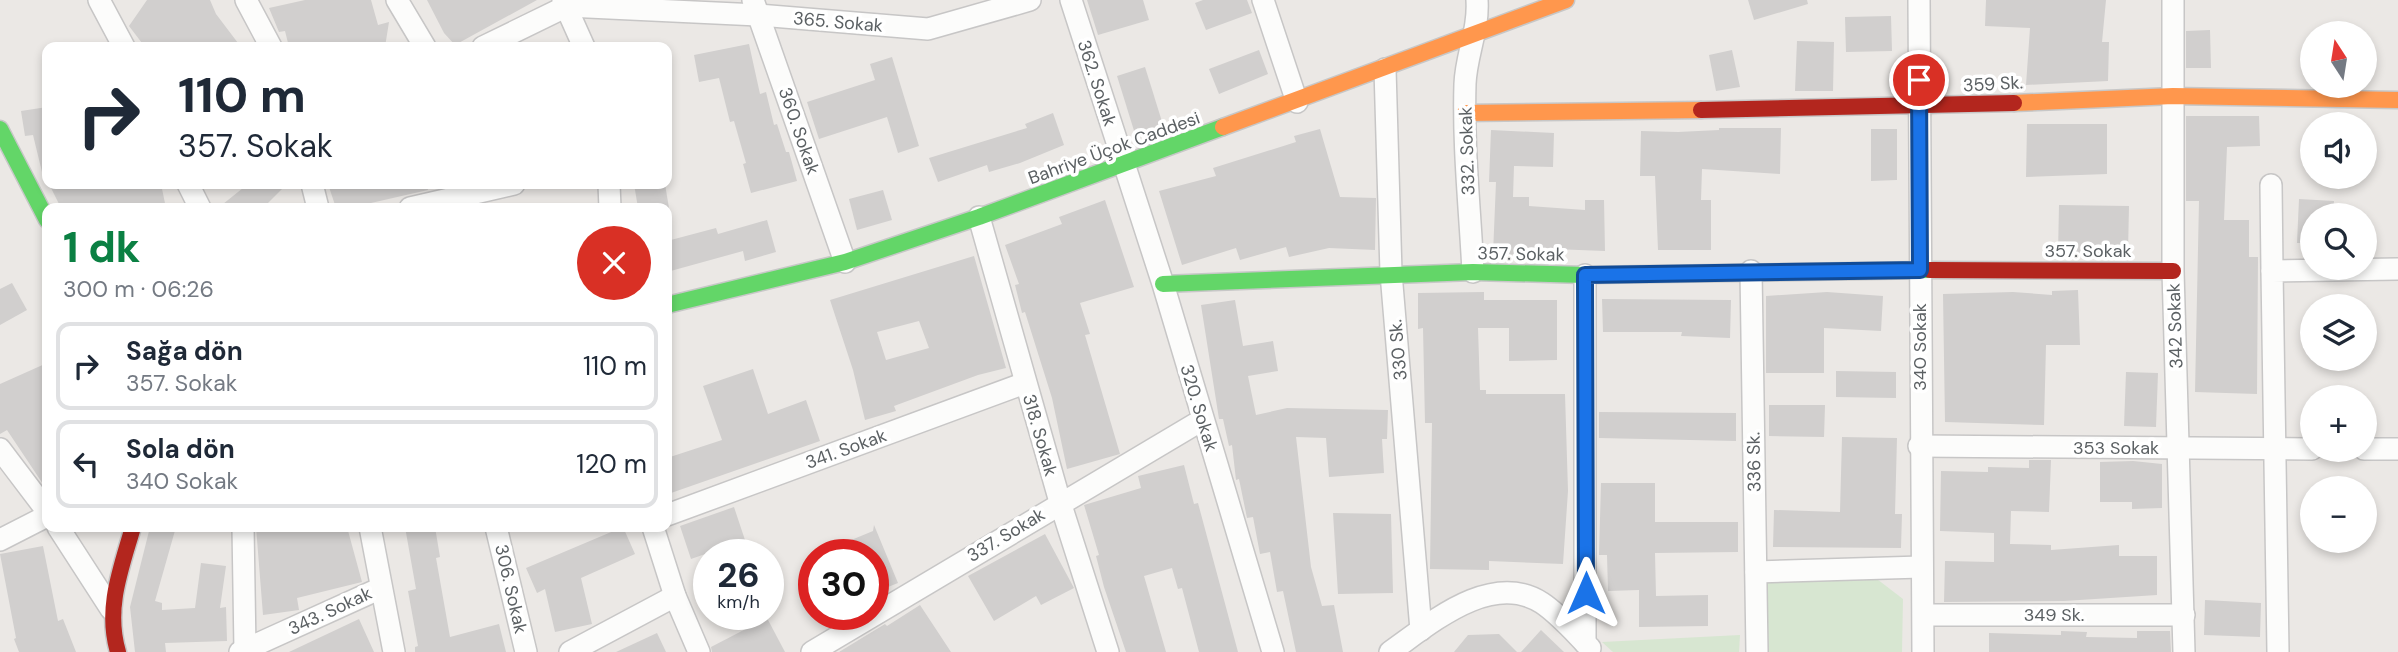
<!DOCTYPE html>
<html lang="tr">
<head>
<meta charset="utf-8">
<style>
  :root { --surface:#fff; --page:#f6f6f7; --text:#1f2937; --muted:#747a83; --line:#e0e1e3; --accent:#0b8043 }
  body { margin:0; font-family:"DM Sans",sans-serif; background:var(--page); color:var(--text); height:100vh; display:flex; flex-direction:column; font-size:26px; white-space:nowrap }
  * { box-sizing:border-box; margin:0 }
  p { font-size:23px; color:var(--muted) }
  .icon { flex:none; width:38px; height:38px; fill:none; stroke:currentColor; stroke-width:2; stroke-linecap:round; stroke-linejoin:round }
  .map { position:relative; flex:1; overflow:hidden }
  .drawer { position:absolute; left:42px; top:203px; width:630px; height:329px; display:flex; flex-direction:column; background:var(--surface); border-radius:14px; box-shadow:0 4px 10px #0003 }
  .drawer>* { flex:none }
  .top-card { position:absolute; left:42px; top:42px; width:630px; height:147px; border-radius:14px; box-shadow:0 4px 10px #0003; background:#fff; color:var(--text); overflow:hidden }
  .needle { width:46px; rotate:348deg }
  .tools { position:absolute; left:2300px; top:21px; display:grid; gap:14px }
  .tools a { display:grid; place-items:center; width:77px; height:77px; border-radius:50%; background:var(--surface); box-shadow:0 4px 10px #0003; font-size:35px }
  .speed { position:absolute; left:693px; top:539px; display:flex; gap:14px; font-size:35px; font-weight:700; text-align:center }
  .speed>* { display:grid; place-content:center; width:91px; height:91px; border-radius:50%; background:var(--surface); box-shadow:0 4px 10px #0003; line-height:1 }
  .speed small { font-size:18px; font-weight:400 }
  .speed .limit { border:10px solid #d22; background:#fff; color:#111 }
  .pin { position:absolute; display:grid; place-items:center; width:60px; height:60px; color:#fff; margin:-30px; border:4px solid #fff; border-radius:50%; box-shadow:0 2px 7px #0007 }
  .me { position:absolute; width:77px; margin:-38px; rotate:0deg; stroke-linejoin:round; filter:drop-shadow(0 0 5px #0008) }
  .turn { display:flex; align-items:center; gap:24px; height:147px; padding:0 21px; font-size:32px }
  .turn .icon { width:91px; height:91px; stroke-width:2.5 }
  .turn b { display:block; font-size:49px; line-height:60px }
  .round { display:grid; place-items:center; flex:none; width:74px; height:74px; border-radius:37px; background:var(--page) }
  .overview { display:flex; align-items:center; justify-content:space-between; height:119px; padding:0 21px }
  h1 { font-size:42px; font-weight:800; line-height:52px; color:var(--accent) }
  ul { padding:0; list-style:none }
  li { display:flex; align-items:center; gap:21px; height:88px; margin:0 14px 10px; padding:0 7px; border:4px solid var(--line); border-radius:14px }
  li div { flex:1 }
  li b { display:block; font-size:26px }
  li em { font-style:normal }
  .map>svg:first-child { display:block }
  .green { fill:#d7e6d1 }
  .building { fill:#d1cfce; fill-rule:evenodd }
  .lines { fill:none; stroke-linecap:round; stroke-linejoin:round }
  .street-casing { stroke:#c7c6c6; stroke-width:24 }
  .fast-casing { stroke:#c7c7c7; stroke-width:19 }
  .slow-casing { stroke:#c7c7c7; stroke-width:19 }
  .jam-casing { stroke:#c7c7c7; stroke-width:19 }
  .street { stroke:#fcfcfb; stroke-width:21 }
  .fast { stroke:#63d668; stroke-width:16 }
  .slow { stroke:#ff974d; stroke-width:16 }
  .jam { stroke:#b3261e; stroke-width:16 }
  .route-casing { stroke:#114b97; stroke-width:18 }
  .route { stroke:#1a73e8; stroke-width:12 }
  .labels { text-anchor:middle; stroke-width:7; stroke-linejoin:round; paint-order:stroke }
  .street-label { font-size:18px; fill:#5b6063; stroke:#fff }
</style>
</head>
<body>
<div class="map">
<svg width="2398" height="652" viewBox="0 0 2398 652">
  <rect width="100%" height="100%" fill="#ebe8e5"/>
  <g class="green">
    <polygon points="1873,576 1903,599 1902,652 1763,652 1761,580"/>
    <polygon points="1740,635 1739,652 1613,652 1602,642"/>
  </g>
  <g class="building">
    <polygon points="147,0 210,0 216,14 241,47 145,47 129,26"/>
    <polygon points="305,0 371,0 378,25 389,22 385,47 289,47 285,31 279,32 269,8"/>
    <polygon points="427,0 537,0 455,45 444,33"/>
    <polygon points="1087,0 1143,0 1149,20 1098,35"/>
    <polygon points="1203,0 1247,0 1252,13 1206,30 1195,3"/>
    <polygon points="1748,0 1807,0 1808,4 1754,20"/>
    <polygon points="1986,0 2106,0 2102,42 2109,42 2108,81 2026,85 2030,28 1985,26"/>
    <polygon points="1891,16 1892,51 1846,52 1845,17"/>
    <polygon points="2210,30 2211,68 2186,68 2186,31"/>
    <polygon points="1797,41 1834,42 1833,91 1795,91"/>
    <polygon points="749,44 760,94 766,92 774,125 777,124 786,152 789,152 797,181 751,193 743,164 746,163 734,121 730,122 719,78 699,82 694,55"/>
    <polygon points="1259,50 1268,74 1219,94 1209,69"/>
    <polygon points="1732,50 1740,87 1716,91 1709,55"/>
    <polygon points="892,57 919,146 898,153 887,117 819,139 807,102 875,80 870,64"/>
    <polygon points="1145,67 1164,128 1136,137 1117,76"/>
    <polygon points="47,107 47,172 42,172 33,135 25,136 21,111"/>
    <polygon points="1053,113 1064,145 1020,163 989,172 987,165 938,182 929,158 1027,128 1025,124"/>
    <polygon points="2186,116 2259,116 2260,146 2227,147 2224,220 2249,220 2249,257 2258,257 2257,394 2195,392 2199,201 2186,201"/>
    <polygon points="2027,124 2107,124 2107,174 2026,177"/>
    <polygon points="1719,128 1781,128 1780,174 1702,169 1701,200 1711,200 1711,250 1658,250 1655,176 1640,176 1641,131 1678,132 1719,130"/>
    <polygon points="1320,129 1340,197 1376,198 1375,250 1329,248 1289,257 1286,247 1240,260 1236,248 1182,265 1159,191 1216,176 1213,168 1296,142 1294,136"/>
    <polygon points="1871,129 1897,129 1897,180 1871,181"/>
    <polygon points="1491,130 1554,133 1553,167 1514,166 1513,197 1529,197 1529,206 1585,210 1585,200 1604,200 1605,251 1527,248 1527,255 1493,254 1496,182 1489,182"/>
    <polygon points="49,184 161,184 166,208 61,208"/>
    <polygon points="248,184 287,184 263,208 218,208"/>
    <polygon points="328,184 427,184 428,190 349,208 336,208"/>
    <polygon points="634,184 665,184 669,208 638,208"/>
    <polygon points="883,190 892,220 857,230 849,199"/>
    <polygon points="2299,199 2334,201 2333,215 2312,215 2312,243 2297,243"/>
    <polygon points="1105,200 1134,287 1080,303 1090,334 1085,335 1120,454 1067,469 1052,398 1025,312 1022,313 1015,285 1019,284 1005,245 1062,224 1059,217"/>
    <polygon points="2059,205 2129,206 2128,252 2058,253"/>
    <polygon points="767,220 776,252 745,261 743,251 667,272 667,241 716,228 718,234"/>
    <path d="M974,256L1006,368L978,375L894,406L896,411L865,420L853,370L830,300ZM919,321L929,348L886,360L877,332Z"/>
    <polygon points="12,283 27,310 0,325 0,289"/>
    <polygon points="2078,290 2080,345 2046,345 2044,425 1945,422 1943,294 2013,292 2052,295 2052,291"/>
    <polygon points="1484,292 1484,300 1557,300 1557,360 1509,361 1509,328 1478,328 1480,390 1486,390 1486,394 1565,394 1568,491 1563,564 1489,561 1489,570 1430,569 1432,423 1425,423 1423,328 1418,329 1418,293"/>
    <polygon points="1827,292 1883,296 1881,331 1824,328 1824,373 1766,373 1766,296"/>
    <polygon points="1602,299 1731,300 1730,338 1681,336 1682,332 1603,332"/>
    <polygon points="1235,300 1243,346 1273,341 1278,371 1248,376 1256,415 1287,408 1388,410 1387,439 1382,439 1384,473 1329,477 1326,438 1296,437 1311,567 1322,606 1334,605 1343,652 1296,652 1283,591 1277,592 1270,552 1260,554 1253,517 1247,518 1239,479 1236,480 1232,445 1229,446 1223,419 1219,419 1201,305"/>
    <polygon points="47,363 47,490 7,430 0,434 0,384"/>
    <polygon points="753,369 768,414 806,400 820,441 671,493 667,481 667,458 722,440 703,386"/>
    <polygon points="1836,371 1896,372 1896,398 1836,397"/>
    <polygon points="2126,372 2158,373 2156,427 2124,426"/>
    <polygon points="1769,405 1825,405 1824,437 1769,436"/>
    <polygon points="1599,412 1736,413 1736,441 1599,438"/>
    <polygon points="1842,437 1897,438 1895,514 1902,514 1901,548 1773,547 1774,510 1840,512"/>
    <polygon points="2029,460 2051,460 2049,512 2011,511 2010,544 2051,545 2051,550 2119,545 2119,556 2157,556 2157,595 2064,601 1944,602 1945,561 1994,562 1994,533 1940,531 1941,471 1988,472 1988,467 2029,468"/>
    <polygon points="2133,461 2162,464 2162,508 2132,509 2132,502 2100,502 2100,462"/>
    <polygon points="1184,465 1194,504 1198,503 1238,652 1199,652 1182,588 1178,589 1172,568 1144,576 1166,652 1126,652 1104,587 1096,556 1099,555 1084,505 1141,488 1138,476"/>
    <polygon points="1601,483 1655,483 1655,522 1738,522 1738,552 1655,553 1656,596 1708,595 1708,626 1639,627 1639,590 1608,591 1607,555 1599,555"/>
    <polygon points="734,507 745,540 691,559 680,526"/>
    <polygon points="1333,513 1391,514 1393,593 1338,594"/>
    <polygon points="874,525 898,583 873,593 873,555 849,555 844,543 873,531"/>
    <polygon points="150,527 176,527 155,601 162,603 162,610 195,608 201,563 226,566 220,608 226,607 227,641 165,643 166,652 135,652 130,607"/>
    <polygon points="256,527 347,527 362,582 297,598 299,610 263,615"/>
    <polygon points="405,527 435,527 440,557 436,558 450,637 499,624 506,652 415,652 415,647 418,646 408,591 416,589"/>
    <polygon points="623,527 635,554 581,578 592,624 555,632 545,589 537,593 526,568"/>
    <polygon points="1045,534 1074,588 1041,605 1036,596 994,621 968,576"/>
    <polygon points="43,546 58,621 63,619 76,652 19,652 14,639 16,638 0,554"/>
    <polygon points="2205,600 2261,603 2260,637 2204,635"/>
    <polygon points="920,605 951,652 839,652 885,624 887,626"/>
    <polygon points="767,618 785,652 712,652 711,647"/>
    <polygon points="359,619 374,652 289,652"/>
    <polygon points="1541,630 1564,652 1521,652"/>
    <polygon points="2061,631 2087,632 2086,637 2137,638 2137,631 2170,631 2171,652 1989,652 1989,633 2061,635"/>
    <polygon points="657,633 666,652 616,652"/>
    <polygon points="1499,634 1517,652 1454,652 1468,635"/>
  </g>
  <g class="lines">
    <defs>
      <g id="street">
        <polyline points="99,0 124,47"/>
        <polyline points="246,0 271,47"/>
        <polyline points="397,0 425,47"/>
        <polyline points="563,0 584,47"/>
        <polyline points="753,0 845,262"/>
        <polyline points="1071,0 1163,284 1273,652"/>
        <polyline points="1263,0 1297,102"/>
        <polyline points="1919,0 1923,652"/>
        <polyline points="2173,0 2173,271 2184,652"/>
        <polyline points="483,47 567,6 758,15 928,29 1030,0"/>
        <polyline points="1385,69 1391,273 1421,630"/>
        <polyline points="188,184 200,208"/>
        <polyline points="312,184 318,208"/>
        <polyline points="609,184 610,208"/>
        <polyline points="2271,185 2272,271"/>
        <polyline points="410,208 514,184"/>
        <polyline points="979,217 1060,502 1108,652"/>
        <polyline points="1751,271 1757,652"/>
        <path d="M1473,272C1470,210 1463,147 1465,84C1466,55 1479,30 1477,0"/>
        <polyline points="1585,275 1585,643"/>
        <polyline points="1919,446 2312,449"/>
        <polyline points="0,449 47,511"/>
        <polyline points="2364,449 2398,449"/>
        <polyline points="667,515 1025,383"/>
        <polyline points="58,527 111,609"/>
        <polyline points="243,527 245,650"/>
        <polyline points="370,527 394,652"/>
        <polyline points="496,527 526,652"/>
        <polyline points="653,527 675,596 699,652"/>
        <polyline points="0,540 47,516"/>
        <polyline points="1756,572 1921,567"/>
        <polyline points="1924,615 2184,615"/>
        <polyline points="240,652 381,588"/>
        <polyline points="570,652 675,596"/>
        <polyline points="812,652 1202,420"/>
        <path d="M1390,652C1430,624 1491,570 1542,603C1560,615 1575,633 1590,648"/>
        <polyline points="2278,652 2272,271 2398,269"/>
      </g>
      <g id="fast">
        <polyline points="0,129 47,220"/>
        <polyline points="1163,284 1473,272 1585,275 1930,270"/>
        <polyline points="667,305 845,262 979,217 1223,127"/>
      </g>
      <g id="slow">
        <polyline points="2014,103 2173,96 2398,100"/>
        <polyline points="1465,113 1701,110"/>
        <polyline points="1223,127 1566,0"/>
      </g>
      <g id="jam">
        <polyline points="1701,110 2014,103"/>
        <polyline points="1930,270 2173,271"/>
        <path d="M118,652C105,608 121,569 133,527"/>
      </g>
    </defs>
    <use href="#street" class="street-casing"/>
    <use href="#fast" class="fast-casing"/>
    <use href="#slow" class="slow-casing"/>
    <use href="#jam" class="jam-casing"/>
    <use href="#street" class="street"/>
    <use href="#fast" class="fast"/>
    <use href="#slow" class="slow"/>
    <use href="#jam" class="jam"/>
  </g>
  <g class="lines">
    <defs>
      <polyline id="route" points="1586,593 1585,275 1920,270 1919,80"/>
    </defs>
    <use href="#route" class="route-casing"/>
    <use href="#route" class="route"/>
  </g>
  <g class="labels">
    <g class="street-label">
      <text transform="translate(838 22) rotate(5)" y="6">365. Sokak</text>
      <text transform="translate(1097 83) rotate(72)" y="6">362. Sokak</text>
      <text transform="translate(1993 84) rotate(-3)" y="6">359 Sk.</text>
      <text transform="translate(799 131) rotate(71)" y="6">360. Sokak</text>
      <text transform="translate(1114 148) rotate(-20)" y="6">Bahriye Üçok Caddesi</text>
      <text transform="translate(1467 151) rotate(-92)" y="6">332. Sokak</text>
      <text x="2088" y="257">357. Sokak</text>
      <text transform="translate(1521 254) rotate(1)" y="6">357. Sokak</text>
      <text transform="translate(2175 326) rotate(-92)" y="6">342 Sokak</text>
      <text transform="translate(1920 347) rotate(-90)" y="6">340 Sokak</text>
      <text transform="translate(1398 350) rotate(-95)" y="6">330 Sk.</text>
      <text transform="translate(1199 408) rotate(73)" y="6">320. Sokak</text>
      <text transform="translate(1040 435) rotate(74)" y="6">318. Sokak</text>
      <text x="2116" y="454">353 Sokak</text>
      <text transform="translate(846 449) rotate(-20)" y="6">341. Sokak</text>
      <text transform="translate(1754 462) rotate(-91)" y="6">336 Sk.</text>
      <text transform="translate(1006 535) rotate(-31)" y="6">337. Sokak</text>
      <text transform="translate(511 589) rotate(77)" y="6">306. Sokak</text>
      <text transform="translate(330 611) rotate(-25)" y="6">343. Sokak</text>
      <text x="2054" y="621">349 Sk.</text>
    </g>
  </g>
</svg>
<div class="tools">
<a><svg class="needle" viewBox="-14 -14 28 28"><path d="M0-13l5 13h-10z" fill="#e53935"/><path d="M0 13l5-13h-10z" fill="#747a83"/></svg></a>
<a><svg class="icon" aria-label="sound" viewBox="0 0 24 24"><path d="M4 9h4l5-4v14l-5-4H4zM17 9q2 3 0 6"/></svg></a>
<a><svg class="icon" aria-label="search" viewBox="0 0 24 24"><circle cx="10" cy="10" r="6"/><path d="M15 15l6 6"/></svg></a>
<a><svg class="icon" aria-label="layers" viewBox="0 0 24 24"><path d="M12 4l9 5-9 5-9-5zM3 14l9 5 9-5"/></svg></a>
<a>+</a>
<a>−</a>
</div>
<div class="speed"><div>26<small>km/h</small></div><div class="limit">30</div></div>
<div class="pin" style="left:1919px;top:80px;background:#d93025"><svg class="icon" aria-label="arrive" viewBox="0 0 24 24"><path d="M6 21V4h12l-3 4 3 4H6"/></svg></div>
<svg class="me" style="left:1586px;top:593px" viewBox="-20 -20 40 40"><path d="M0-17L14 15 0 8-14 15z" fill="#1a73e8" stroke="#fff" stroke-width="4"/></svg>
<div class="top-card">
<div class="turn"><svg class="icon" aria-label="right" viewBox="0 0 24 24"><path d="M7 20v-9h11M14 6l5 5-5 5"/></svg><div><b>110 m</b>357. Sokak</div></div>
</div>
<section class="drawer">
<div class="overview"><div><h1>1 dk</h1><p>300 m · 06:26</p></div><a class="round" style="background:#d93025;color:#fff"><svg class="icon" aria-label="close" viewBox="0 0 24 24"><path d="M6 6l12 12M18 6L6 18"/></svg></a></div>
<ul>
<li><svg class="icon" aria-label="right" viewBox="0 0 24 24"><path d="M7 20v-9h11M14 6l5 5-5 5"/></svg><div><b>Sağa dön</b><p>357. Sokak</p></div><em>110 m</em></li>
<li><svg class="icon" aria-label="left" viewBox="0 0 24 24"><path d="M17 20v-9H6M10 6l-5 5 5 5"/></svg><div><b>Sola dön</b><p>340 Sokak</p></div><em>120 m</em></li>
</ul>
</section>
</div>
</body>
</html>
